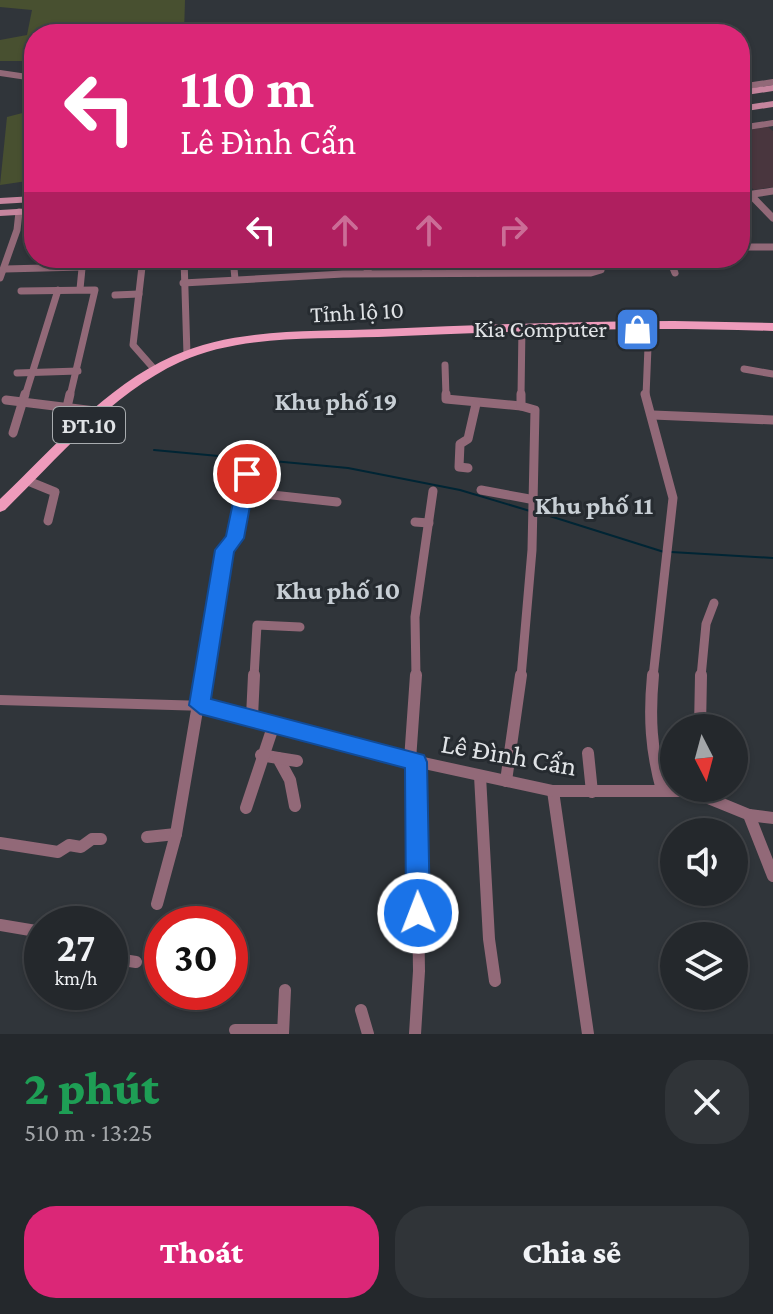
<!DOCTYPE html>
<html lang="vi">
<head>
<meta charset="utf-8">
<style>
  :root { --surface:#24282c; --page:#303438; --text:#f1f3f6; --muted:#a3a6a9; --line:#414448; --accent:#db2777 }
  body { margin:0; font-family:"Crimson Pro",serif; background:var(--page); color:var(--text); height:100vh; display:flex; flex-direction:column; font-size:30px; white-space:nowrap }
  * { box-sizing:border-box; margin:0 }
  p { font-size:26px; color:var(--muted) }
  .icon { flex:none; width:44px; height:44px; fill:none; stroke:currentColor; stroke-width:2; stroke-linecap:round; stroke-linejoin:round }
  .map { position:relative; height:1034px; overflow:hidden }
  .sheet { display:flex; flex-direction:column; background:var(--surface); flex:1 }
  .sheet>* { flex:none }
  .top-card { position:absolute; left:24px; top:24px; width:726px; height:244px; border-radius:32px; box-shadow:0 2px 6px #0004,0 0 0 2px var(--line); background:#db2777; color:#fff; overflow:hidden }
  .needle { width:52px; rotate:174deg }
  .controls { position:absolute; left:660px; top:714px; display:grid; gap:16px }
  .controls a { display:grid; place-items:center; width:88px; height:88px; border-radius:50%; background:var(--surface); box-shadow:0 2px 6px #0004,0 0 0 2px var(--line); font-size:40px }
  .speed { position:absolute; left:24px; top:906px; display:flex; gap:16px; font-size:40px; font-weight:700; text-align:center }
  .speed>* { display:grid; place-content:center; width:104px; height:104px; border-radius:50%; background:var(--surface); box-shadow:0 2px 6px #0004,0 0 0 2px var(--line); line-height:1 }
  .speed small { font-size:20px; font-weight:400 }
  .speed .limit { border:12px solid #d22; background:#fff; color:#111 }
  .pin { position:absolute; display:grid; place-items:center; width:68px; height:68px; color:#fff; margin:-34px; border:4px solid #fff; border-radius:50%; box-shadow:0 2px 8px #0007 }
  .me { position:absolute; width:88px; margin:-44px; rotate:359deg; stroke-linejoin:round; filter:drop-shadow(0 0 6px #0008) }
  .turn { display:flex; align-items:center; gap:28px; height:168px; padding:0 24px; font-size:36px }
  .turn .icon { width:104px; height:104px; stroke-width:2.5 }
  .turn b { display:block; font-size:56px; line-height:68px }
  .lanes { display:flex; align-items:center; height:76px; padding:0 24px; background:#0003; justify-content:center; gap:40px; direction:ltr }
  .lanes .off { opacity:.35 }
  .round { display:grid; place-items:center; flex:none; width:84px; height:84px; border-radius:32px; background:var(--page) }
  .headline { display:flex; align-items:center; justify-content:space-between; height:136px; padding:0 24px }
  h1 { font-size:48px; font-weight:800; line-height:60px; color:#1e9e55 }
  .button { display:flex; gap:16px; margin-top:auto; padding:16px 24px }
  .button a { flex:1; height:92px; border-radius:32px; background:var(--accent); color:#fff; font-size:32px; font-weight:800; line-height:92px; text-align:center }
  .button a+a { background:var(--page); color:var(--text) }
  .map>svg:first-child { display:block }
  .education { fill:#49363e }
  .green { fill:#485030 }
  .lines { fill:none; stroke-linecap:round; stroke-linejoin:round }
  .stream { stroke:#002534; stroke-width:2 }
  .minor-far3 { stroke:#926978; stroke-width:6 }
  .minor-far2 { stroke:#926978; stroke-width:7 }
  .minor-far1 { stroke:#926978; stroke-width:9 }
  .minor { stroke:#926978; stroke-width:12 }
  .tertiary { fill:#926978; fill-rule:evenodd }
  .secondary { fill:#c6859e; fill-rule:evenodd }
  .primary { fill:#ee9bbb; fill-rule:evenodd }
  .route { fill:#1a73e8; stroke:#114b97; stroke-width:2 }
  .labels { text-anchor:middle; stroke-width:6; stroke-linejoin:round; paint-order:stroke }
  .shield { fill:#262b30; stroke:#a8acaf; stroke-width:2 }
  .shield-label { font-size:22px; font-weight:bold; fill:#e0e3e6 }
  .street-label { font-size:24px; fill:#e0e3e6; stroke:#262b30 }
  .poi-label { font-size:24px; fill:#e0e3e6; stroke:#262b30; text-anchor:end }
  .neighbourhood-label { font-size:26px; font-weight:bold; fill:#c8cfd5; stroke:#262b30 }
  .near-street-label { font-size:28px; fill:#e0e3e6; stroke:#262b30 }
</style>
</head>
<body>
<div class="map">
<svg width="773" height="1034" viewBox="0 0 773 1034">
  <rect width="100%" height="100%" fill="#30353a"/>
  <polygon class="education" points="768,127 773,131 773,187 754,190 740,177 740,131"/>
  <g class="green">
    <polygon points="0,0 185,0 184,34 34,34 34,61 0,61 0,40 27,35 32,10 0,7"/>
    <polygon points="34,110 34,180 0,185 7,117"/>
  </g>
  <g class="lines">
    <g class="stream">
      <polyline points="154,450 348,468 460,490 530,511"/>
      <polyline points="537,512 664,552"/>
      <polyline points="671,552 773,558"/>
    </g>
    <g class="minor-far3">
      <polyline points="0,73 34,78"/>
      <polyline points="740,87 773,82"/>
      <polyline points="740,128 773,123"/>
    </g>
    <g class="minor-far2">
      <polyline points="740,184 773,218"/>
      <polyline points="740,196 773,191"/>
      <polyline points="740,247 773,247"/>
      <polyline points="143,258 133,345 155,370"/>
      <polyline points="184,258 187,355"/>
      <polyline points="233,258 235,279"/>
      <polyline points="361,258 369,273"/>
      <polyline points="418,258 428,273"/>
      <polyline points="468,258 478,273"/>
      <polyline points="669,258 675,273"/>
      <polyline points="5,269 82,267"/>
      <polyline points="0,278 17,230 19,212"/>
      <polyline points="183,283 343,274 591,273 601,270 597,258"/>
      <polyline points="80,289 83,258"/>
      <polyline points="21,291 95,290 70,396"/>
      <polyline points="115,295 139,294"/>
      <polyline points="445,365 446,396"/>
      <polyline points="744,369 773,374"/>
      <polyline points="17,373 78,371"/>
      <polyline points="25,396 58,290"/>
      <polyline points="521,396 522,326"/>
      <polyline points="646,396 649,322"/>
    </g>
    <g class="minor-far1">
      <polyline points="446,394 446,399 521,406"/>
      <polyline points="645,394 673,498 653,677"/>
      <polyline points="6,400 103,412"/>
      <polyline points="67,407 70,394"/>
      <polyline points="653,415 773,420"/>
      <polyline points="13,433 25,394"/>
      <polyline points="468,468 459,467 460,444 468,439 476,404"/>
      <polyline points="28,481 55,492 48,521"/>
      <polyline points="481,490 535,500"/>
      <polyline points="244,492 337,502"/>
      <polyline points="415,522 429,523"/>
      <polyline points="203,677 225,550 235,538 247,474"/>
      <polyline points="254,677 257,625 300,627"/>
      <polyline points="416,677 415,617 433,491"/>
      <polyline points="521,677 532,550 535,410 521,406 521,394"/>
      <polyline points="701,677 706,624 714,603"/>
    </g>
    <g class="minor">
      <path d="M653,675C649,717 651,750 662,790"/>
      <polyline points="252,717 254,675"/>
      <polyline points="700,728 701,675"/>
      <polyline points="588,753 592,792"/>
      <polyline points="261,755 278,758 290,780 295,806"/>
      <polyline points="278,758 297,761"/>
      <polyline points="410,760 416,675"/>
      <polyline points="480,776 489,939 495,981"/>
      <polyline points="506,781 521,675"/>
      <polyline points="553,791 588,1034"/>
      <polyline points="246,808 274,724"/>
      <polyline points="749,815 773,876"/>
      <polyline points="147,837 176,834"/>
      <polyline points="0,843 58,852 69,845 81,847 92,839 101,839"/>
      <polyline points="157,904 176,834 203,675"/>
      <polyline points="0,925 42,932"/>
      <polyline points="110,958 136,962"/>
      <polyline points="361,1010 368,1034"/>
      <polyline points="235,1030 283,1030"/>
      <polyline points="283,1034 285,990"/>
      <polyline points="415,1034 419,971 416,762"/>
    </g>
    <polygon class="tertiary" points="0,695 206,701 410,754 553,785 674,785 674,788 699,788 750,809 773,812 773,824 749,821 690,797 553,797 410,766 206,711 0,705"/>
    <g class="secondary">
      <polygon points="773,85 773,91 740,96 740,90"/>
      <polygon points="773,101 773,107 740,112 740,106"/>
      <polygon points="34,196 34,202 0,204 0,198"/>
      <polygon points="34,208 34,214 0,216 0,210"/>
    </g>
    <path class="primary" d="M674,321L773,323V331C641,326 510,331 378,337C316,339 238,335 180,362C111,394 58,458 5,510L0,512V499C53,449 105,386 173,356C237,327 314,332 383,329C480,325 577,321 674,321Z"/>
  </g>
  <polygon class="route" points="247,468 256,474 244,538 234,552 211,699 424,755 427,762 430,913 427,921 418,925 410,921 406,913 405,768 200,714 189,705 215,550 226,536 239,474"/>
  <defs>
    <symbol id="shop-square" viewBox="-11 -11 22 22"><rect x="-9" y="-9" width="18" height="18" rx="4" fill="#3f7fe0" stroke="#262b30"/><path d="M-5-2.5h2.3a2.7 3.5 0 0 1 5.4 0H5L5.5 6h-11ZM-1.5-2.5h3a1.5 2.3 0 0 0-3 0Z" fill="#fff"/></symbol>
  </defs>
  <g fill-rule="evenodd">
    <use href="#shop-square" x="612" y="304" width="51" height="51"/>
  </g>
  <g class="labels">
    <rect class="shield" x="53" y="407" width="72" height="36" rx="6"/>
    <g class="shield-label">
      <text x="89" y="433">ĐT.10</text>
    </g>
    <g class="street-label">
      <text transform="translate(357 312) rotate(-3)" y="8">Tỉnh lộ 10</text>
    </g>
    <g class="poi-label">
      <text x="607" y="337">Kia Computer</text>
    </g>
    <g class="neighbourhood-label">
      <text x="336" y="410">Khu phố 19</text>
      <text x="594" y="514">Khu phố 11</text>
      <text x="338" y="599">Khu phố 10</text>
    </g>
    <g class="near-street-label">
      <text transform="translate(509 754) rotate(10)" y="10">Lê Đình Cẩn</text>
    </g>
  </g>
</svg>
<div class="controls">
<a><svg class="needle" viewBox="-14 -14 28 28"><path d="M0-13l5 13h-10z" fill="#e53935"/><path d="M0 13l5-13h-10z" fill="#a3a6a9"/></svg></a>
<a><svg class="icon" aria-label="sound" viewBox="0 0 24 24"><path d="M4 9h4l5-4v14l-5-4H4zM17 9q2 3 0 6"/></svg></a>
<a><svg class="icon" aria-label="layers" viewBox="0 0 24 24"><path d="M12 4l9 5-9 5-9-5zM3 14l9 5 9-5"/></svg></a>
</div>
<div class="speed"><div>27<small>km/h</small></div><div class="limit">30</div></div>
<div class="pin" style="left:247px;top:474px;background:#d93025"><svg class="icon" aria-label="arrive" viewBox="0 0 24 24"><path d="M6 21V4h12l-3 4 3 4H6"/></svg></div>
<svg class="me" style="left:418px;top:913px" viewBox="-20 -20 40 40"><circle r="17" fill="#1a73e8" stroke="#fff" stroke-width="3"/><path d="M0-11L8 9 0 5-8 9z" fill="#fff"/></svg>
<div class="top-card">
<div class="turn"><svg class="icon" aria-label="left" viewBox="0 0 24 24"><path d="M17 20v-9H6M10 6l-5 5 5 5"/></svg><div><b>110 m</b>Lê Đình Cẩn</div></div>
<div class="lanes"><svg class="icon" aria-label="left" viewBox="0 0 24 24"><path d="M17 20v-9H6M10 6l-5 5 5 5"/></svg><svg class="icon off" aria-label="ahead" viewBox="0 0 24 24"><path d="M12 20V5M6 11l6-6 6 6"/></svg><svg class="icon off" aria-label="ahead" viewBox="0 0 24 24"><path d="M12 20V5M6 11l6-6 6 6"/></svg><svg class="icon off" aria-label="right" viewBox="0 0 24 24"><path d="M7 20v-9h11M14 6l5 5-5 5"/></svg></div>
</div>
</div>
<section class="sheet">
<div class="headline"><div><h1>2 phút</h1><p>510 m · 13:25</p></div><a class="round"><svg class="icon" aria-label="close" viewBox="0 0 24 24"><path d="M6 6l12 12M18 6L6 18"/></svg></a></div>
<div class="button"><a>Thoát</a><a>Chia sẻ</a></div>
</section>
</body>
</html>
